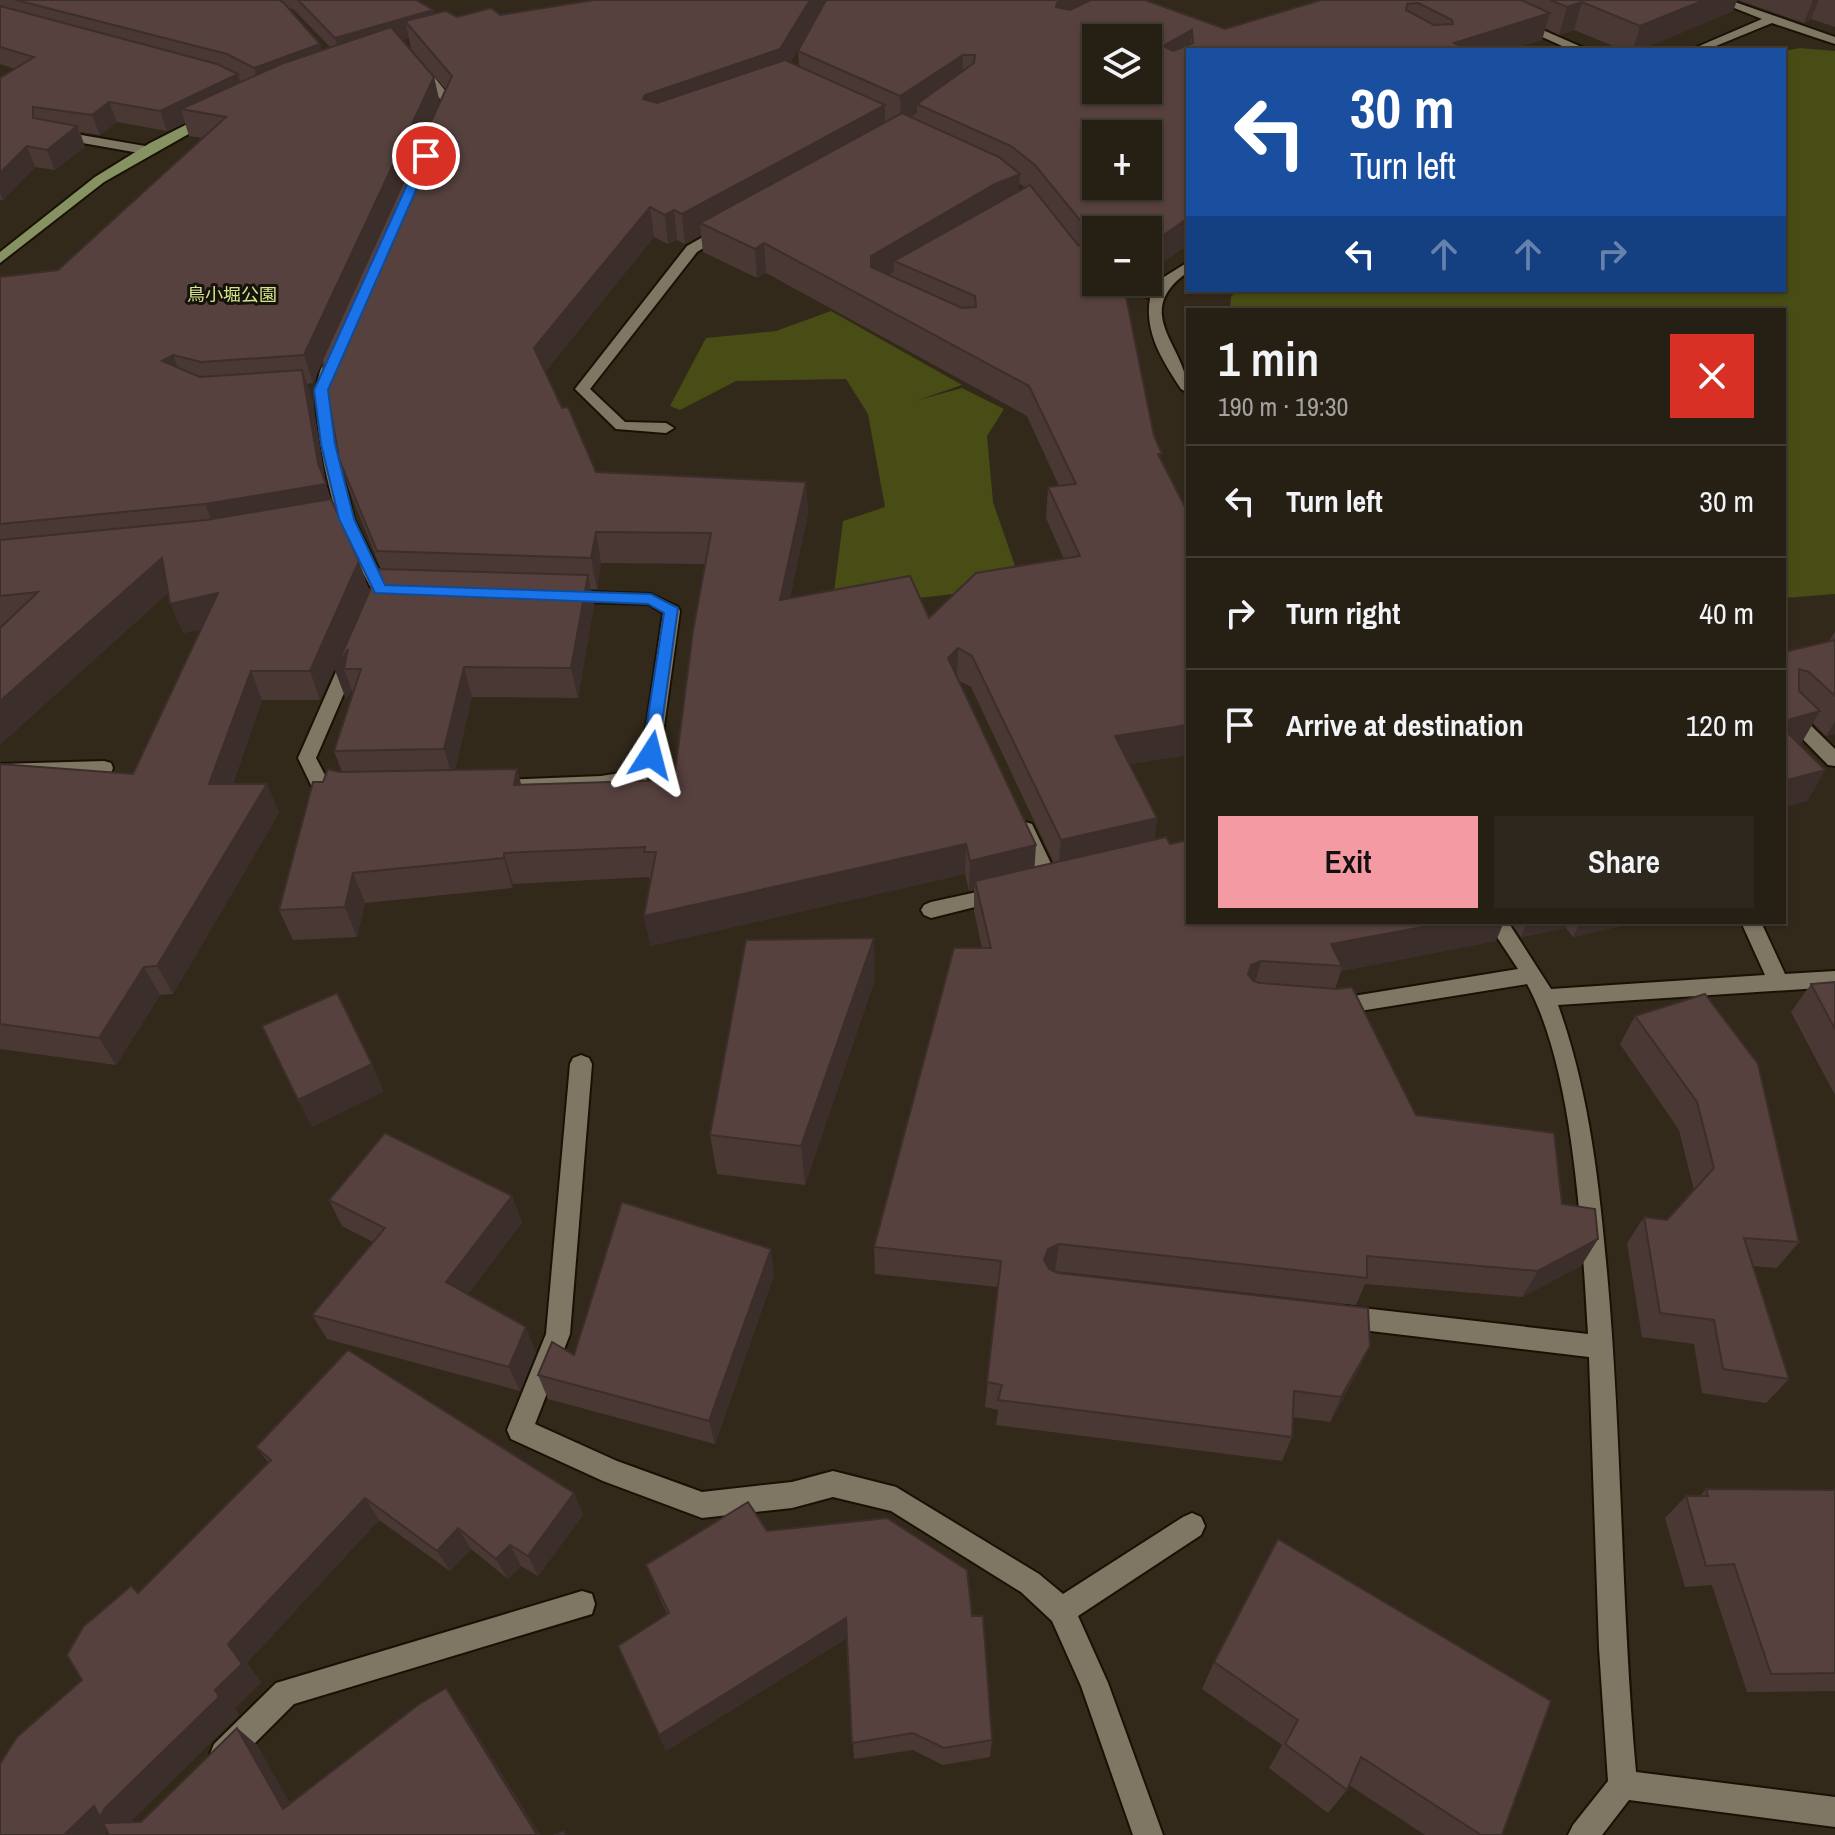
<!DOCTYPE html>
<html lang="en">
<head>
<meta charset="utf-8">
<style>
  :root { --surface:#261f14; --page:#2e271d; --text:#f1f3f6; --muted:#a4a2a0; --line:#423d34; --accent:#f49aa2 }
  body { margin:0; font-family:"Archivo Narrow","Noto Sans JP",sans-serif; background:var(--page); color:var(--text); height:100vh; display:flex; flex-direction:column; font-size:30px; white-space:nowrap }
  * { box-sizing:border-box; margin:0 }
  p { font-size:26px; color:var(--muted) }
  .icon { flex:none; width:44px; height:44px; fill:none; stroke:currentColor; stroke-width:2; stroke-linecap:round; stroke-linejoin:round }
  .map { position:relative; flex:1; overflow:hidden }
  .panel { position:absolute; left:1186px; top:308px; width:600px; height:616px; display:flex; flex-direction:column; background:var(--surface); border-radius:0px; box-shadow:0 2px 6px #0004,0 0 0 2px var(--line) }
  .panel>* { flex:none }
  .guide { position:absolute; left:1186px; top:48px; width:600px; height:244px; border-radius:0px; box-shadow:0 2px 6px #0004,0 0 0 2px var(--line); background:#1a4fa0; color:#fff; overflow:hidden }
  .controls { position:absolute; left:1082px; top:24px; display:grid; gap:16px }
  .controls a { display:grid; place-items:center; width:80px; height:80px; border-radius:0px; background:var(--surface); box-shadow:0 2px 6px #0004,0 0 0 2px var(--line); font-size:40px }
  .pin { position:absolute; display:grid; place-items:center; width:68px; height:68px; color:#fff; margin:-34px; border:4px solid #fff; border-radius:50%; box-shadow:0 2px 8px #0007 }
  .me { position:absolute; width:88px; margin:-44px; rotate:9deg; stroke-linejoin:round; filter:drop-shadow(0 0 6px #0008) }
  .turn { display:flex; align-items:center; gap:28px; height:168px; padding:0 32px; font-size:36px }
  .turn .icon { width:104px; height:104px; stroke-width:2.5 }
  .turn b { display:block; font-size:56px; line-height:68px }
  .lanes { display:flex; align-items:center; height:76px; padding:0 32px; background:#0003; justify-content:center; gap:40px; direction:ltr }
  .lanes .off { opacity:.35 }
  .round { display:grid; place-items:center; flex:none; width:84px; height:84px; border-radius:0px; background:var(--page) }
  .overview { display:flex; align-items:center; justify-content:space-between; height:136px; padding:0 32px }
  h1 { font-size:48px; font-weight:600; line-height:60px }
  .button { display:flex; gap:16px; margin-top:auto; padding:16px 32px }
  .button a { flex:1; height:92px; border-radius:0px; background:var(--accent); color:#111; font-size:32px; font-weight:600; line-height:92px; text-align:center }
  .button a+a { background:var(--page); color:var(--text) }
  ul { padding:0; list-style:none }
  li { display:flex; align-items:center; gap:24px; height:112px; padding:0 32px; border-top:2px solid var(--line) }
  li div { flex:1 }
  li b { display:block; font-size:30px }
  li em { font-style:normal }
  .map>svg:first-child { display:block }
  .green { fill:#474d14 }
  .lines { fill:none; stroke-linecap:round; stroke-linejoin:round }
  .lane-casing { stroke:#191204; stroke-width:4 }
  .street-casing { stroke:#191204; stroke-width:4 }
  .secondary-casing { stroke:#191204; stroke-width:4 }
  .lane { fill:#807664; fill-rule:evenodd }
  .street { fill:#807664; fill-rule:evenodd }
  .secondary { fill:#869262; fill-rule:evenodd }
  .wall { fill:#4a3835; fill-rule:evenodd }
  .shaded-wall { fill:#3c2e2b }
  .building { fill:#56413e; stroke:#3c2e2b; stroke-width:2; fill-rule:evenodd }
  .route { fill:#1a73e8; stroke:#114b97; stroke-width:2 }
  .labels { text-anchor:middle; stroke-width:6; stroke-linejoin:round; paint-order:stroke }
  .far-park-label { font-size:18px; fill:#d7e48a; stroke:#16120c }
</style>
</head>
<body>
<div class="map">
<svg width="1835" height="1835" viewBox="0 0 1835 1835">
  <rect width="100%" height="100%" fill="#32291a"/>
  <g class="green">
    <polygon points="1800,48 1835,51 1835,594 1784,598 1784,310 1230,310 1231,297 1237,290 1784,290 1784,51"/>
    <polygon points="831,311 962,385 915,401 962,388 1004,409 987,436 993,502 1022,586 832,608 843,521 885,507 868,414 846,379 736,381 680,410 670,406 706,338 776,331"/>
  </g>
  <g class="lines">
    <defs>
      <polygon id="lane" points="58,131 145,146 151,150 145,154 54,138 52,135"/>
      <g id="street">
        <polygon points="1714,0 1729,0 1835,37 1835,44 1772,23 1706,50 1690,50 1762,19"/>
        <polygon points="1522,21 1584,48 1586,50 1571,50 1518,26 1516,24"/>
        <polygon points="416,64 424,64 455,103 446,121 436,118 443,103 414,66"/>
        <polygon points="719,228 731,231 697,252 590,389 625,422 666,423 674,428 666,433 616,429 575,389 687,246"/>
        <path d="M1188,262V272C1129,313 1188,347 1188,393L1181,389C1163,361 1144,333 1150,298L1106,282H1127L1154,290L1164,277Z"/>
        <path d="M336,352L343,356L328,390L336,444L354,519L386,585L651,594L678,607L680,611L660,755L646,781L601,790L350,800L312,787L298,758L372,590C360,566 345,542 337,516C328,485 296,367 336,352ZM386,596L648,604L663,613L642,755L633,771L601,776L351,786L326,777L316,758Z"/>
        <polygon points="1784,703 1790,705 1835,749 1835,766 1828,765 1784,720"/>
        <polygon points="104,761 111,763 113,768 111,773 0,778 0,764"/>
        <polygon points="1025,822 1032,824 1056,874 1062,876 1065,881 1062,886 1050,890 1043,888 1015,829"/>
        <polygon points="1000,887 1010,894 1007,899 931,918 924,915 921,910 924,905 931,902"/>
        <path d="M1487,922H1508L1551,989L1765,975L1741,922H1761L1785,974L1835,971V987L1558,1005C1589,1091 1599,1182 1607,1272C1622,1437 1621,1606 1636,1772L1835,1797V1827L1629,1800L1602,1835H1568L1573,1825L1608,1781L1599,1648L1589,1357L1345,1328L1337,1325L1333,1317L1337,1309L1345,1306L1588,1334C1582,1236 1574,1069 1527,984L1335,1015L1328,1013L1325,1007L1328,1001L1335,999L1518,969Z"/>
        <polygon points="581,1055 589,1058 592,1064 570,1334 535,1424 617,1461 702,1492 792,1482 833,1471 896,1487 1039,1574 1063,1594 1183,1517 1192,1513 1201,1517 1205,1526 1201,1535 1078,1616 1108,1683 1163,1835 1133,1835 1081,1686 1052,1621 1021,1592 891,1511 833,1497 792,1508 702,1518 603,1481 511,1439 507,1430 546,1334 570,1064 573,1058"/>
        <polygon points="582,1591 592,1594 595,1604 592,1614 294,1704 234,1764 224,1768 214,1764 210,1754 214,1744 276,1683"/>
      </g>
      <polygon id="secondary" points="211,112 217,116 215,119 104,182 0,263 0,252 95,177 150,143"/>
    </defs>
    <use href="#lane" class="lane-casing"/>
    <use href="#street" class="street-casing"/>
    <use href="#secondary" class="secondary-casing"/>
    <use href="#lane" class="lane"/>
    <use href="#street" class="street"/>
    <use href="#secondary" class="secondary"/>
  </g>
  <g class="wall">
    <path d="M0,0H416L434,14L457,17L500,15L1225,29L1321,0H1737L1733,11L1640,50H1623L1574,30L1559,35L1545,28L1542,40L1188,50L1148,230H1096V282H1125L1124,286L1154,436L1161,460L1188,513V755L1130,764L1157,818L1154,840L1496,941L1341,971L1335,989L1416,1115L1562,1204L1598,1239L1581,1266L1522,1297L1365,1284L1356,1305L1055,1271L1370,1346L1358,1371L1330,1422L1293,1417L1292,1437L1282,1461L996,1425L998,1410L985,1407L998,1287L875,1274L874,1247L982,948L974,911V890L969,891L965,874L650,946V883L649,877L513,884L512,888L365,903L357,937L293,940L279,910L323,782L339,772H342L334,751L353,694L352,690L346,699L335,670L381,569L349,490L339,459L322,363L313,383L307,384L312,398L326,485L331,499L369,590L320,700H262L233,784H267L279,813L173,994L160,995L116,1065L0,1049V764L133,774L202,629L183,633L168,593L0,627V277L58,270L203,138L189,136L185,123L167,131L117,122L100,135L80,132L85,147L55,170L35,167L3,200H0V78L15,69L0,64ZM287,7L294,10L330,47L321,50L320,44ZM809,31L798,51L799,66L790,63ZM409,38L411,49L446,90L439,103L434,77L402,40ZM1019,183L1026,188L1019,191ZM701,235L703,252L757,278L766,273L1027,416L1059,486L1048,487L1046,518L1064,559L929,618L790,598L808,513L806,482L596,472L562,408L545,372L654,237L668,244L677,240L685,244ZM601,563L705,564L674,780L521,784L517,769L455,770L472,697L578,698L594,605L591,589H597ZM958,680L971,687L1054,863L1034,867Z"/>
    <polygon points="1738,0 1835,0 1835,27 1811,19 1804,23"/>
    <polygon points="1835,632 1835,734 1826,736 1813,723 1802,742 1798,744 1825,770 1807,801 1784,807 1784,652 1828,642"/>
    <polygon points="1510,922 1639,922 1573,937 1566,928 1521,937"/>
    <polygon points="875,979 805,1185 717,1174 710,1135"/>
    <polygon points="1835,982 1835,1095 1791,1012 1811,984"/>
    <polygon points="1635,1016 1799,1242 1777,1268 1753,1266 1789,1379 1766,1403 1702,1393 1694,1344 1642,1337 1627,1243 1644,1217 1667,1220 1694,1190 1679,1130 1620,1044"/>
    <polygon points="512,1196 522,1222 468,1294 536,1352 520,1391 327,1339 312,1315 373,1242 342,1226 329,1200"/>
    <polygon points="771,1249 774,1275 715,1444 548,1399 538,1375"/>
    <polygon points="256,1447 574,1493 583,1515 538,1576 521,1566 508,1579 471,1549 450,1571 379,1520 247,1663 261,1682 235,1708 239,1715 129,1823 141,1822 237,1728 257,1745 290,1804 459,1706 540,1835 109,1835 82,1680 131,1586 138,1593 268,1462"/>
    <polygon points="1706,1489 1835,1490 1835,1691 1747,1692 1712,1585 1685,1587 1665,1518 1686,1496 1700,1496"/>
    <polygon points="767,1531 972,1616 992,1740 990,1757 943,1765 913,1750 854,1759 847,1638 666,1751 618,1646 667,1614 654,1585 646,1565"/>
    <polygon points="1214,1662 1502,1835 1425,1835 1349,1785 1347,1790 1328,1813 1269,1768 1282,1745 1202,1689"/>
  </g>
  <g class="shaded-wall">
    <polygon points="810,0 827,0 782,77 648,123 643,99 645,95"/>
    <polygon points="1063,0 1096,0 1054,35 1056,7 1057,3"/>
    <polygon points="1704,0 1737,0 1733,11 1640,50 1633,50 1640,26"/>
    <polygon points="1813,0 1819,0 1811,19 1804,23"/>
    <polygon points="1582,2 1574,30 1559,35 1567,7"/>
    <polygon points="433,10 437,30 405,21 409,38 340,58 335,38"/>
    <polygon points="1550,13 1542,40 1511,50 1452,50 1454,43"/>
    <polygon points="1192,30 1189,50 1160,74 1163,46"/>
    <polygon points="320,44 325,64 259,88 254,68"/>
    <polygon points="963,55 962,83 917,104 917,113 901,125 900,96"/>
    <polygon points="238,74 244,94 181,109 185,123 167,131 160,111"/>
    <polygon points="434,77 440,103 313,383 304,355"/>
    <polygon points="109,102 117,122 100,135 92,115"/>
    <polygon points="885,105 885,133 700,223 701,235 685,244 682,214"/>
    <polygon points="77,126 85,147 55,170 47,150"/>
    <polygon points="27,146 35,167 3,200 0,193 0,173"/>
    <polygon points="1020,174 1018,203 894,261 894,272 871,285 871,256 995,184"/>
    <polygon points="650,207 654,237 540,378 534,348"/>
    <polygon points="674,210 677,240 668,244 665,215"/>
    <polygon points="1188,218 1188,245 1148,273 1148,246"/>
    <polygon points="764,243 766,273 757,278 755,249"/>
    <polygon points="173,355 184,383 162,361"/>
    <polygon points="302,370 312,398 326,485 335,513 217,533 205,504 318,463"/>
    <polygon points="806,482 808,513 783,631 780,600"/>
    <polygon points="596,532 601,563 597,589 591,558"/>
    <polygon points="162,558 174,588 0,745 0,701"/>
    <polygon points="359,561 369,590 320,700 310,671"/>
    <polygon points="588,575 594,605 578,698 571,668"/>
    <polygon points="218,593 230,623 183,633 170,604"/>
    <polygon points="958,648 957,680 948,658"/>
    <polygon points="348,649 344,669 352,690 346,699 335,670"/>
    <polygon points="464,667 472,697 453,779 444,749"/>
    <polygon points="251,671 262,700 223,813 209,784"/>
    <polygon points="1820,711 1802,742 1784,747 1784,721"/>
    <polygon points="1835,721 1835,734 1826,736"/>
    <polygon points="1188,725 1188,755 1112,767 1115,736"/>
    <polygon points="517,769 525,800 514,785"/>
    <polygon points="1825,770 1807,801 1784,807 1784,781"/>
    <polygon points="267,784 279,813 173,994 157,966"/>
    <polygon points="1157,818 1152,849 1058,871 1061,840"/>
    <polygon points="966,844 965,874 650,946 644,916"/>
    <polygon points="1036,845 1034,876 975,881 974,890 969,891 970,861"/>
    <polygon points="504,853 513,884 512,888 504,858"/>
    <polygon points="353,873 365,903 357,937 345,907"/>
    <polygon points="1450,922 1504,922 1496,941 1341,971 1342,966 1331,944"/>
    <polygon points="1527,922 1569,922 1566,928 1521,937"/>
    <polygon points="1580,922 1639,922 1573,937"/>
    <polygon points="874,938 875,979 805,1185 801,1146"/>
    <polygon points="1261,961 1253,991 1248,974 1251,965"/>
    <polygon points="144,967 160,995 116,1065 99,1038"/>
    <polygon points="372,1064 384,1092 312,1127 298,1100"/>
    <polygon points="512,1196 522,1222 458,1307 446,1282"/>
    <polygon points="1598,1239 1581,1266 1522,1297 1538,1271"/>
    <polygon points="1059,1244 1055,1271 1040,1286 1044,1260 1048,1249"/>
    <polygon points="771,1249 774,1275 715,1444 709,1421"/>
    <polygon points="526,1327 536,1352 520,1391 509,1367"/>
    <polygon points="1370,1346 1358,1371 1330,1422 1341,1397"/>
    <polygon points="574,1493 583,1515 538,1576 528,1556"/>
    <polygon points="365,1498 379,1520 247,1663 261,1682 235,1708 239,1715 129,1823 114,1826 105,1835 64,1835 94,1806 105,1808 228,1644"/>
    <polygon points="458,1528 471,1549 450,1571 437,1551"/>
    <polygon points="510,1545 521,1566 508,1579 496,1559"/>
    <polygon points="846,1618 848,1637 666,1751 659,1735"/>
    <polygon points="446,1688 459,1706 540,1835 537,1835"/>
    <polygon points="237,1728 257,1745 302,1824 283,1809"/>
  </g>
  <g class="building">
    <polygon points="16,0 279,0 283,2 320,44 254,68 227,54"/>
    <polygon points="298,0 416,0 433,10 335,38"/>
    <polygon points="594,0 810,0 780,49 645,95 643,99 657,103 785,60 885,105 682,214 674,210 665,215 650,207 534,348 562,408 568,407 596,472 806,482 780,600 910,576 929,618 976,573 1080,556 1048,487 1076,484 1029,386 764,243 755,249 700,223 902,113 999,157 1020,174 995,184 871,256 871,267 962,308 976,307 975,296 894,261 1030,185 1078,245 1096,250 1096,282 1123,282 1154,436 1162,454 1158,454 1188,513 1188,725 1115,736 1157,818 1061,840 972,656 958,648 948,658 1036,845 970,861 966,844 644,916 656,852 644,852 645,847 504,853 504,858 353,873 345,907 279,910 313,782 323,782 328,769 339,772 517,769 514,785 674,780 693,631 711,533 596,532 591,558 377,551 339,459 322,360 452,76 405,21 446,11 457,17 491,8 500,15"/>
    <path d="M826,0H1063L1057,3L1056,7L1070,10L1091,0H1145L1225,29L1321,0H1521L1550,13L1454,43L1467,50H1188V218L1148,246V230H1096V236L1092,235L1035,165L1011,146L917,104L974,63L975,55H963L900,96L798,51ZM1418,3L1452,20L1453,24L1434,25L1406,10L1407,4ZM1192,30L1193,43L1173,51L1163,46ZM1096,38H1148V90H1096ZM1096,134H1148V186H1096Z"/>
    <polygon points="1550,0 1704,0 1640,26 1582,2 1567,7"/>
    <polygon points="0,6 217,64 238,74 160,111 109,102 92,115 33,107 33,118 77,126 47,150 27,146 0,173 0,78 34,57 0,47"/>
    <polygon points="391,27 434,77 304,355 201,362 173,355 162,361 200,377 302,370 318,463 326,484 205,504 0,524 0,277 58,270 226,117 181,109 281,64"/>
    <polygon points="331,499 359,561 310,671 251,671 209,784 267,784 157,966 144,967 99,1038 0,1024 0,764 133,774 218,593 170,604 162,558 0,701 0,628 38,592 0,596 0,540 206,520"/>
    <polygon points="379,569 588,575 571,668 464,667 444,749 334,751 361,669 344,669 348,649 335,670"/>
    <polygon points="1835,640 1835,696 1809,672 1799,669 1799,691 1820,711 1784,721 1784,652"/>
    <polygon points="1784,729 1825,770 1784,781"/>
    <polygon points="1166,837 1170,844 1188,840 1188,922 1450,922 1331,944 1342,966 1261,961 1251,965 1248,974 1253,981 1260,983 1337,989 1352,987 1416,1115 1554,1133 1562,1204 1595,1209 1598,1239 1538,1271 1367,1256 1367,1278 1059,1244 1048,1249 1044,1260 1049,1269 1058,1273 1368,1308 1370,1346 1341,1397 1294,1391 1292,1437 998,1400 1002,1385 987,1382 1001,1261 874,1247 954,948 991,948 975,881"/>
    <polygon points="874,938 801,1146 710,1135 746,940"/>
    <polygon points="1835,982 1835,1029 1811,984"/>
    <polygon points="337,993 372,1064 298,1100 262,1026"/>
    <polygon points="1705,994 1758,1064 1799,1242 1744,1238 1789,1379 1723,1369 1714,1320 1660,1313 1644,1217 1667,1220 1714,1168 1697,1102 1635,1016"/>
    <polygon points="385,1133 512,1196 446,1282 526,1327 509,1367 312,1315 385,1228 329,1200"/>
    <polygon points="622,1202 771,1249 709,1421 538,1375 552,1342 574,1355"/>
    <polygon points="348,1350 574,1493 528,1556 510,1545 496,1559 458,1528 437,1551 365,1498 228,1644 242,1664 215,1690 219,1697 105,1808 100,1817 94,1806 64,1835 0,1835 0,1764 17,1737 82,1680 67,1655 83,1627 131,1586 138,1593 271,1460 256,1447"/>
    <polygon points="1706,1489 1835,1490 1835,1673 1771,1674 1734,1564 1706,1566 1686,1496 1708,1496"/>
    <polygon points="748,1502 767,1531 887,1518 967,1570 972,1616 983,1616 992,1740 944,1748 913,1733 852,1743 846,1618 659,1735 618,1646 669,1613 646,1565"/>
    <polygon points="1278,1539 1551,1701 1502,1835 1481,1835 1361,1757 1347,1790 1285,1744 1298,1720 1214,1662"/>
    <polygon points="446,1688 537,1835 109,1835 103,1823 141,1822 237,1728 283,1809 418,1705"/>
    <polygon points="564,1831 565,1835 554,1835"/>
  </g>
  <polygon class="route" points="426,152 431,156 328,390 335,444 354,519 385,585 651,594 678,608 657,759 645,759 642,755 664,613 648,604 375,593 339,519 321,444 314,390 420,156"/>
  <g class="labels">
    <g class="far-park-label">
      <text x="232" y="301">鳥小堀公園</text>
    </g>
  </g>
</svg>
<div class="controls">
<a><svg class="icon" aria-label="layers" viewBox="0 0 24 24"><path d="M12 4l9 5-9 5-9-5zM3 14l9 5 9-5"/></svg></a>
<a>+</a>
<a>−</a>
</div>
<div class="pin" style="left:426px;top:156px;background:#d93025"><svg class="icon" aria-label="arrive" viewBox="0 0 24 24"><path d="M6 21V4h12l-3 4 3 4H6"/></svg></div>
<svg class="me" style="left:651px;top:755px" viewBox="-20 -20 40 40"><path d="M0-17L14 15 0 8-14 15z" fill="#1a73e8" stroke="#fff" stroke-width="4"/></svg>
<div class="guide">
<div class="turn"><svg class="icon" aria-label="left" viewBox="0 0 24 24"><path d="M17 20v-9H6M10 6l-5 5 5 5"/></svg><div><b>30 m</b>Turn left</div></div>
<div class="lanes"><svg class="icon" aria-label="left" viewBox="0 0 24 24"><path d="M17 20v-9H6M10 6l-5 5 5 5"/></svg><svg class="icon off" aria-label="ahead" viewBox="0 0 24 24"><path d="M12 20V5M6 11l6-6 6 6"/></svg><svg class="icon off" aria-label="ahead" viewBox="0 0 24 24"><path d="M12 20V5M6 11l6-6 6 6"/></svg><svg class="icon off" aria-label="right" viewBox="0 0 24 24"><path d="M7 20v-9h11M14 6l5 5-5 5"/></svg></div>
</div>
<section class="panel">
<div class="overview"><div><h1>1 min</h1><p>190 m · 19:30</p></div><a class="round" style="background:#d93025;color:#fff"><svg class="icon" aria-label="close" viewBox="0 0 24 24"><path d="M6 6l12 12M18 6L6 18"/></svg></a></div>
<ul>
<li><svg class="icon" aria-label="left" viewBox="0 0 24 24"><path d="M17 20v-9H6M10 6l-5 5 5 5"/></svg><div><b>Turn left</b></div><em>30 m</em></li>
<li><svg class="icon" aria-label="right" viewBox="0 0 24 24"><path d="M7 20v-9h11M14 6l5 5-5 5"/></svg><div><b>Turn right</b></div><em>40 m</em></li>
<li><svg class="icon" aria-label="arrive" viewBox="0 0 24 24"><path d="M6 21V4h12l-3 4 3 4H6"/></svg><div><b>Arrive at destination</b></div><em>120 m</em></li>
</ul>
<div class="button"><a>Exit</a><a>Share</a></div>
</section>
</div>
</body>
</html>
